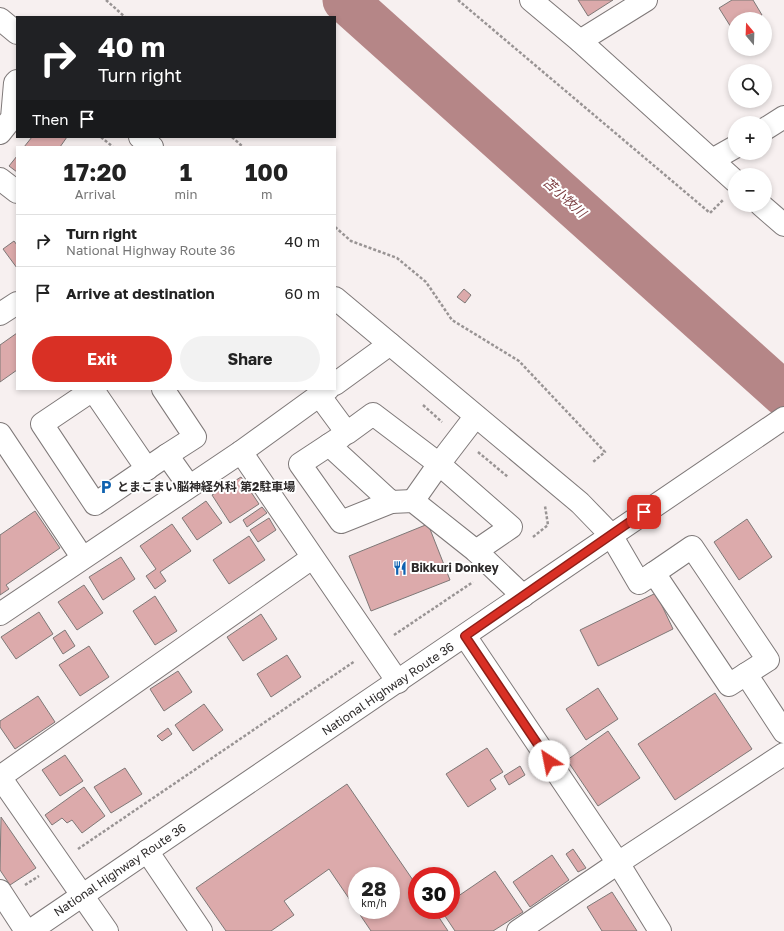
<!DOCTYPE html>
<html lang="en">
<head>
<meta charset="utf-8">
<style>
  :root { --surface:#fff; --page:#f2f2f2; --text:#222; --muted:#767676; --line:#e0e0e0; --accent:#d93025 }
  body { margin:0; font-family:"Golos Text","Noto Sans JP",sans-serif; background:var(--page); color:var(--text); height:100vh; display:flex; flex-direction:column; font-size:15px; white-space:nowrap }
  * { box-sizing:border-box; margin:0 }
  p { font-size:13px; color:var(--muted) }
  .icon { flex:none; width:22px; height:22px; fill:none; stroke:currentColor; stroke-width:2; stroke-linecap:round; stroke-linejoin:round }
  .map { position:relative; flex:1; overflow:hidden }
  .drawer { position:absolute; left:16px; top:146px; width:320px; height:244px; display:flex; flex-direction:column; background:var(--surface); border-radius:0px; box-shadow:0 2px 6px #0003 }
  .drawer>* { flex:none }
  .banner { position:absolute; left:16px; top:16px; width:320px; height:122px; border-radius:0px; box-shadow:0 2px 6px #0003; background:#202124; color:#fff; overflow:hidden }
  .needle { width:26px; rotate:341deg }
  .controls { position:absolute; left:728px; top:12px; display:grid; gap:8px }
  .controls a { display:grid; place-items:center; width:44px; height:44px; border-radius:50%; background:var(--surface); box-shadow:0 2px 6px #0003; font-size:20px }
  .speed { position:absolute; left:348px; top:867px; display:flex; gap:8px; font-size:20px; font-weight:700; text-align:center }
  .speed>* { display:grid; place-content:center; width:52px; height:52px; border-radius:50%; background:var(--surface); box-shadow:0 2px 6px #0003; line-height:1 }
  .speed small { font-size:10px; font-weight:400 }
  .speed .limit { border:6px solid #d22; background:#fff; color:#111 }
  .pin { position:absolute; display:grid; place-items:center; width:34px; height:34px; color:#fff; margin:-17px; border-radius:8px; box-shadow:0 2px 6px #0006 }
  .me { position:absolute; width:44px; margin:-22px; rotate:326deg; stroke-linejoin:round; filter:drop-shadow(0 0 3px #0008) }
  .turn { display:flex; align-items:center; gap:14px; height:84px; padding:0 16px; font-size:18px }
  .turn .icon { width:52px; height:52px; stroke-width:2.5 }
  .turn b { display:block; font-size:28px; line-height:34px }
  .then { display:flex; align-items:center; height:38px; padding:0 16px; background:#0003; gap:8px; font-size:15px }
  .eta { display:flex; justify-content:space-evenly; align-items:center; height:68px; text-align:center }
  .eta b { font-size:24px; font-weight:700; line-height:28px }
  .cta { display:flex; gap:8px; margin-top:auto; padding:8px 16px }
  .cta a { flex:1; height:46px; border-radius:24px; background:var(--accent); color:#fff; font-size:16px; font-weight:700; line-height:46px; text-align:center }
  .cta a+a { background:var(--page); color:var(--text) }
  ul { padding:0; list-style:none }
  li { display:flex; align-items:center; gap:12px; height:52px; padding:0 16px; border-top:1px solid var(--line) }
  li div { flex:1 }
  li b { display:block; font-size:15px }
  li em { font-style:normal }
  .map>svg:first-child { display:block }
  .lines { fill:none; stroke-linecap:round; stroke-linejoin:round }
  .river { stroke:#b58687; stroke-width:45 }
  .building { fill:#dcaaab; stroke:#7e7877; fill-rule:evenodd }
  .minor-casing { stroke:#7f7979; stroke-width:24 }
  .highway-casing { stroke:#7f7979; stroke-width:24 }
  .path { stroke:#999494; stroke-width:2.5; stroke-dasharray:3 2; stroke-linecap:butt }
  .minor { stroke:#fff; stroke-width:22 }
  .highway { stroke:#fff; stroke-width:22 }
  .route-casing { stroke:#8d1f18; stroke-width:10 }
  .route { stroke:#d93025; stroke-width:7 }
  .labels { text-anchor:middle; stroke-width:4; stroke-linejoin:round; paint-order:stroke }
  .poi-label { font-size:12px; font-weight:bold; fill:#2e2b2b; stroke:#fff; text-anchor:start }
  .street-label { font-size:12px; fill:#2e2b2b; stroke:#fff }
  .water-label { font-size:13px; font-style:italic; fill:#7b3c3f; stroke:#fff }
</style>
</head>
<body>
<div class="map">
<svg width="784" height="931" viewBox="0 0 784 931">
  <rect width="100%" height="100%" fill="#f7f0f0"/>
  <g class="lines">
    <polyline class="river" points="345,0 784,394"/>
  </g>
  <g class="building">
    <polygon points="578,0 613,0 588,16"/>
    <polygon points="732,0 753,0 762,15 756,19 735,19 734,32 719,8"/>
    <polygon points="32,137 67,137 60,147 24,147"/>
    <polygon points="17,156 17,172 9,166"/>
    <polygon points="14,241 17,245 17,268 3,249"/>
    <polygon points="464,289 471,295 465,303 457,297"/>
    <polygon points="17,333 17,370 0,382 0,345"/>
    <polygon points="241,477 259,504 230,523 212,495"/>
    <polygon points="206,501 222,523 197,540 182,518"/>
    <polygon points="262,507 267,513 247,527 243,520"/>
    <polygon points="35,511 60,548 6,585 9,589 0,595 0,535"/>
    <polygon points="269,518 276,530 258,542 250,530"/>
    <polygon points="747,519 772,557 739,580 714,542"/>
    <polygon points="172,524 191,551 160,572 166,581 155,589 146,576 156,569 140,546"/>
    <polygon points="428,524 450,580 371,611 349,556"/>
    <polygon points="249,536 265,560 229,584 213,560"/>
    <polygon points="121,557 135,579 103,600 89,577"/>
    <polygon points="84,585 103,613 77,630 58,602"/>
    <polygon points="656,593 673,629 598,666 580,630"/>
    <polygon points="155,596 177,631 155,645 133,611"/>
    <polygon points="39,612 53,634 16,659 1,637"/>
    <polygon points="261,614 277,639 243,661 227,637"/>
    <polygon points="65,630 75,646 63,654 53,638"/>
    <polygon points="89,646 109,677 80,696 59,665"/>
    <polygon points="287,655 301,677 271,697 257,674"/>
    <polygon points="178,671 192,692 164,711 150,689"/>
    <polygon points="598,688 618,719 586,740 566,709"/>
    <polygon points="715,693 752,749 675,800 638,744"/>
    <polygon points="38,696 55,722 15,749 0,727 0,721"/>
    <polygon points="204,704 223,730 193,751 175,725"/>
    <polygon points="168,728 172,734 162,741 157,736"/>
    <polygon points="608,731 640,778 598,806 567,760"/>
    <polygon points="487,748 503,772 490,780 496,789 468,807 446,774"/>
    <polygon points="65,755 83,781 60,796 42,770"/>
    <polygon points="520,766 525,775 509,785 504,776"/>
    <polygon points="125,768 142,794 111,813 94,787"/>
    <path d="M347,784L417,886V910H434L448,931H371L329,869L284,901L294,915L271,931H226L196,888ZM357,876H391V910H357Z"/>
    <polygon points="84,787 105,816 82,833 72,820 67,823 62,818 52,825 45,815"/>
    <polygon points="1,817 36,868 10,885 0,870"/>
    <polygon points="573,849 586,868 578,872 566,854"/>
    <polygon points="552,855 569,880 530,907 513,882"/>
    <polygon points="495,871 523,912 493,931 455,931 441,910 451,910 451,901"/>
    <polygon points="612,892 637,931 602,931 587,907"/>
  </g>
  <g class="lines">
    <defs>
      <g id="minor">
        <polyline points="531,0 580,41 735,181"/>
        <polyline points="0,19 17,33"/>
        <polyline points="580,41 646,0"/>
        <polyline points="765,129 784,117"/>
        <polyline points="0,133 12,118 15,83 17,81"/>
        <polyline points="140,137 152,147"/>
        <polyline points="712,160 735,147"/>
        <polyline points="0,179 17,192"/>
        <polyline points="761,205 784,225"/>
        <polyline points="335,298 580,503 611,535 639,583 654,573 729,685 746,674 784,732"/>
        <polyline points="0,314 17,303"/>
        <polyline points="335,384 390,344"/>
        <polyline points="94,389 42,424 95,504 167,455 189,486"/>
        <polyline points="163,389 195,437 167,455"/>
        <polyline points="93,390 147,469"/>
        <polyline points="319,395 347,433 373,414 439,464 475,417"/>
        <polyline points="0,434 82,557"/>
        <polyline points="341,437 300,464 341,522 391,502"/>
        <polyline points="329,445 391,502 413,501 476,551 523,596"/>
        <polyline points="241,452 398,682"/>
        <polyline points="413,501 439,464 511,527 476,551"/>
        <polyline points="654,573 692,547 768,660 746,674"/>
        <polyline points="0,614 241,452 328,389"/>
        <polyline points="465,636 618,863 518,931"/>
        <polyline points="0,777 312,558"/>
        <polyline points="0,777 107,931"/>
        <polyline points="147,851 201,931"/>
        <polyline points="0,891 26,931"/>
        <polyline points="660,931 618,863 784,754"/>
      </g>
      <polyline id="highway" points="30,931 784,418"/>
    </defs>
    <use href="#minor" class="minor-casing"/>
    <use href="#highway" class="highway-casing"/>
    <g class="path">
      <polyline points="106,0 125,17"/>
      <polyline points="458,0 710,213 723,200"/>
      <polyline points="101,137 113,147"/>
      <polyline points="232,137 243,147"/>
      <polyline points="335,227 351,241 397,258 426,282 452,320 519,361 605,452 593,462"/>
      <polyline points="423,405 442,422"/>
      <polyline points="478,452 508,477"/>
      <polyline points="533,537 548,525 545,506"/>
      <polyline points="394,635 473,582"/>
      <polyline points="78,849 355,661"/>
      <polyline points="25,885 39,876"/>
    </g>
    <use href="#minor" class="minor"/>
    <use href="#highway" class="highway"/>
  </g>
  <g class="lines">
    <defs>
      <polyline id="route" points="549,761 465,636 644,512"/>
    </defs>
    <use href="#route" class="route-casing"/>
    <use href="#route" class="route"/>
  </g>
  <defs>
    <symbol id="parking-bare" viewBox="-9 -9 18 18"><path d="M-3.5-5.5H1a3.5 3.5 0 0 1 0 7H-1V5.5H-3.5ZM-1-3.4V-.6H.8a1.4 1.4 0 0 0 0-2.8Z" fill="#0f62b0" stroke="#fff" stroke-width="2.5" paint-order="stroke"/></symbol>
    <symbol id="restaurant-bare" viewBox="-9 -9 18 18"><path d="M-5-6h1v4h1v-4h1v4h1v-4h1v5L-1.5 .5V6h-2V.5L-5-1ZM5-6V6H3V1.5H1.5Q1.5-4 5-6Z" fill="#0f62b0" stroke="#fff" stroke-width="2.5" paint-order="stroke"/></symbol>
  </defs>
  <g fill-rule="evenodd">
    <use href="#parking-bare" x="96" y="477" width="20" height="20"/>
    <use href="#restaurant-bare" x="390" y="558" width="20" height="20"/>
  </g>
  <g class="labels">
    <g class="poi-label">
      <text x="117" y="491">とまこまい脳神経外科 第2駐車場</text>
      <text x="411" y="572">Bikkuri Donkey</text>
    </g>
    <g class="street-label">
      <text transform="translate(388 689) rotate(-34)" y="4">National Highway Route 36</text>
      <text transform="translate(120 870) rotate(-34)" y="4">National Highway Route 36</text>
    </g>
    <g class="water-label">
      <text transform="translate(565 197) rotate(42)" y="5">苫小牧川</text>
    </g>
  </g>
</svg>
<div class="controls">
<a><svg class="needle" viewBox="-14 -14 28 28"><path d="M0-13l5 13h-10z" fill="#e53935"/><path d="M0 13l5-13h-10z" fill="#767676"/></svg></a>
<a><svg class="icon" aria-label="search" viewBox="0 0 24 24"><circle cx="10" cy="10" r="6"/><path d="M15 15l6 6"/></svg></a>
<a>+</a>
<a>−</a>
</div>
<div class="speed"><div>28<small>km/h</small></div><div class="limit">30</div></div>
<div class="pin" style="left:644px;top:512px;background:#d93025"><svg class="icon" aria-label="arrive" viewBox="0 0 24 24"><path d="M6 21V4h12l-3 4 3 4H6"/></svg></div>
<svg class="me" style="left:549px;top:761px" viewBox="-20 -20 40 40"><circle r="19" fill="#fff"/><path d="M0-13L10 11 0 6-10 11z" fill="#d93025"/></svg>
<div class="banner">
<div class="turn"><svg class="icon" aria-label="right" viewBox="0 0 24 24"><path d="M7 20v-9h11M14 6l5 5-5 5"/></svg><div><b>40 m</b>Turn right</div></div>
<div class="then">Then<svg class="icon" aria-label="arrive" viewBox="0 0 24 24"><path d="M6 21V4h12l-3 4 3 4H6"/></svg></div>
</div>
<section class="drawer">
<div class="eta">
<div><b>17:20</b><p>Arrival</p></div>
<div><b>1</b><p>min</p></div>
<div><b>100</b><p>m</p></div>
</div>
<ul>
<li><svg class="icon" aria-label="right" viewBox="0 0 24 24"><path d="M7 20v-9h11M14 6l5 5-5 5"/></svg><div><b>Turn right</b><p>National Highway Route 36</p></div><em>40 m</em></li>
<li><svg class="icon" aria-label="arrive" viewBox="0 0 24 24"><path d="M6 21V4h12l-3 4 3 4H6"/></svg><div><b>Arrive at destination</b></div><em>60 m</em></li>
</ul>
<div class="cta"><a>Exit</a><a>Share</a></div>
</section>
</div>
</body>
</html>
